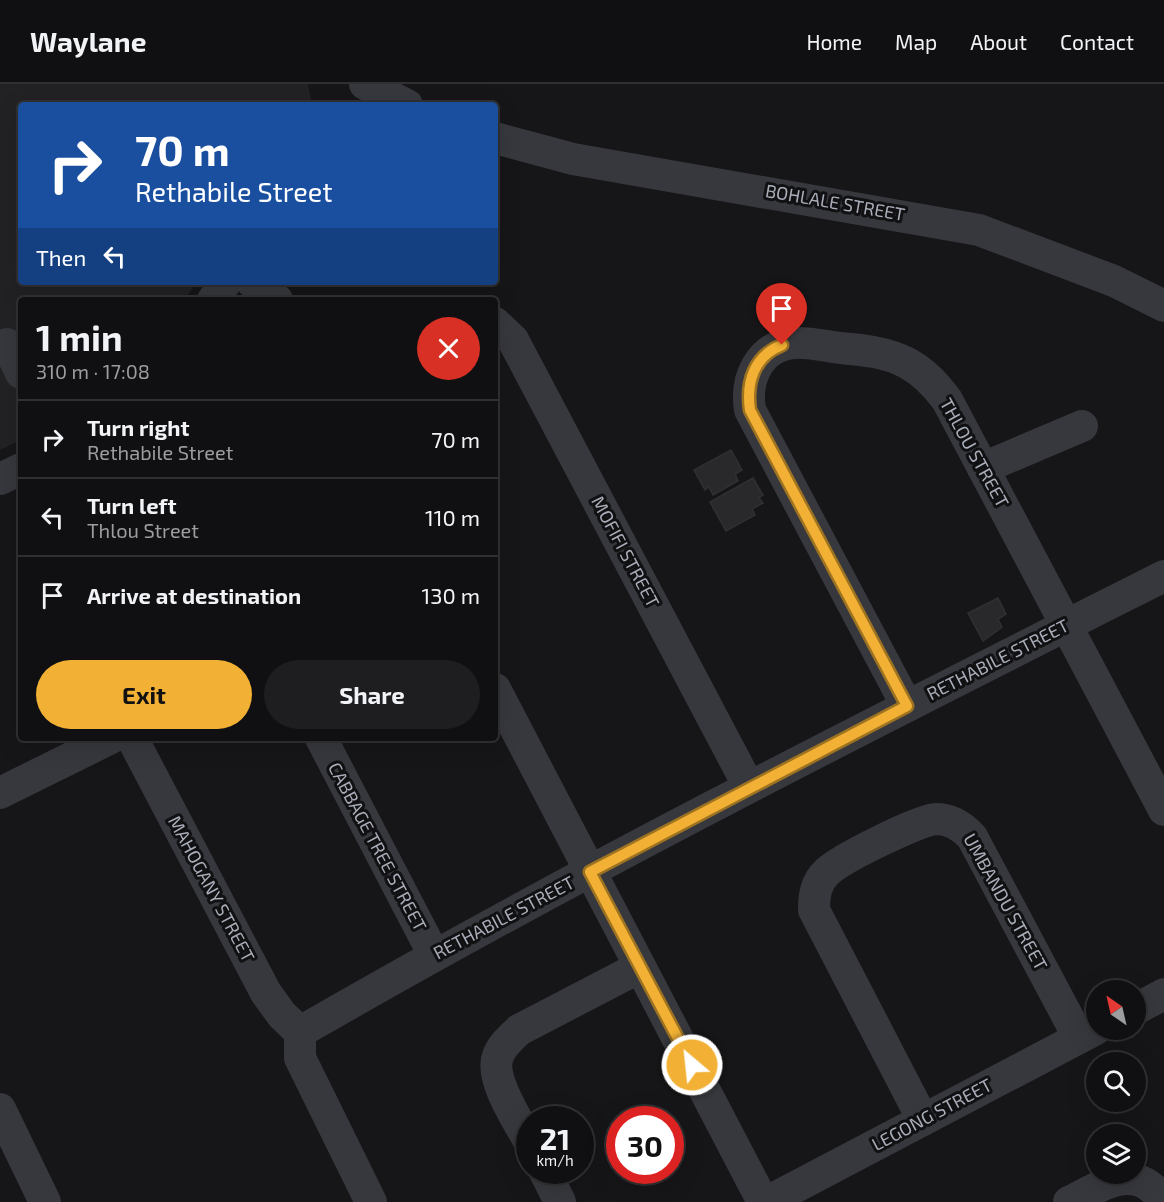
<!DOCTYPE html>
<html lang="en">
<head>
<meta charset="utf-8">
<style>
  :root { --surface:#101012; --page:#1e1e20; --text:#f1f3f6; --muted:#9c9d9f; --line:#303032; --accent:#f2b134 }
  body { margin:0; font-family:"Exo 2",sans-serif; background:var(--page); color:var(--text); height:100vh; display:flex; flex-direction:column; font-size:22px; white-space:nowrap }
  * { box-sizing:border-box; margin:0 }
  p { font-size:20px; color:var(--muted) }
  .icon { flex:none; width:33px; height:33px; fill:none; stroke:currentColor; stroke-width:2; stroke-linecap:round; stroke-linejoin:round }
  .map { position:relative; flex:1; overflow:hidden }
  .panel { position:absolute; left:18px; top:213px; width:480px; height:444px; display:flex; flex-direction:column; background:var(--surface); border-radius:6px; box-shadow:0 6px 24px #0002,0 0 0 2px var(--line) }
  .panel>* { flex:none }
  .banner { position:absolute; left:18px; top:18px; width:480px; height:183px; border-radius:6px; box-shadow:0 6px 24px #0002,0 0 0 2px var(--line); background:#1a4fa0; color:#fff; overflow:hidden }
  .needle { width:39px; rotate:326deg }
  .tools { position:absolute; left:1086px; top:896px; display:grid; gap:12px }
  .tools a { display:grid; place-items:center; width:60px; height:60px; border-radius:50%; background:var(--surface); box-shadow:0 6px 24px #0002,0 0 0 2px var(--line); font-size:30px }
  .speed { position:absolute; left:516px; top:1022px; display:flex; gap:12px; font-size:30px; font-weight:700; text-align:center }
  .speed>* { display:grid; place-content:center; width:78px; height:78px; border-radius:50%; background:var(--surface); box-shadow:0 6px 24px #0002,0 0 0 2px var(--line); line-height:1 }
  .speed small { font-size:15px; font-weight:400 }
  .speed .limit { border:9px solid #d22; background:#fff; color:#111 }
  .pin { position:absolute; display:grid; place-items:center; width:51px; height:51px; color:#fff; margin:-62px -26px; border-radius:50% 50% 50% 0; rotate:-45deg; box-shadow:0 0 6px #0007 }
  .pin .icon { rotate:45deg }
  .me { position:absolute; width:66px; margin:-33px; rotate:332deg; stroke-linejoin:round; filter:drop-shadow(0 0 4px #0008) }
  .turn { display:flex; align-items:center; gap:21px; height:126px; padding:0 18px; font-size:27px }
  .turn .icon { width:78px; height:78px; stroke-width:2.5 }
  .turn b { display:block; font-size:42px; line-height:51px }
  .then { display:flex; align-items:center; height:57px; padding:0 18px; background:#0003; gap:12px; font-size:22px }
  .round { display:grid; place-items:center; flex:none; width:63px; height:63px; border-radius:32px; background:var(--page) }
  .head { display:flex; align-items:center; justify-content:space-between; height:102px; padding:0 18px }
  h1 { font-size:36px; font-weight:700; line-height:45px }
  .button { display:flex; gap:12px; margin-top:auto; padding:12px 18px }
  .button a { flex:1; height:69px; border-radius:36px; background:var(--accent); color:#111; font-size:24px; font-weight:700; line-height:69px; text-align:center }
  .button a+a { background:var(--page); color:var(--text) }
  ul { padding:0; list-style:none }
  li { display:flex; align-items:center; gap:18px; height:78px; padding:0 18px; border-top:2px solid var(--line) }
  li div { flex:1 }
  li b { display:block; font-size:22px }
  li em { font-style:normal }
  header { display:flex; align-items:center; gap:36px; box-sizing:border-box; height:84px; padding:0 30px; background:var(--surface); border-bottom:2px solid var(--line) }
  header strong { font-size:28px }
  nav { display:flex; gap:33px; margin-inline-start:auto; font-size:21px }
  .map>svg:first-child { display:block }
  .built { fill:#222225 }
  .building { fill:#29292c; stroke:#303034; stroke-width:1.5 }
  .lines { fill:none; stroke-linecap:round; stroke-linejoin:round }
  .minor { stroke:#37383d; stroke-width:32 }
  .route-casing { stroke:#9d7322; stroke-width:15 }
  .route { stroke:#f2b134; stroke-width:10 }
  .labels { text-anchor:middle; stroke-width:6; stroke-linejoin:round; paint-order:stroke }
  .street-label { font-size:18px; fill:#a8adb8; stroke:#111113 }
</style>
</head>
<body>
<header>
<strong>Waylane</strong>
<nav><a>Home</a><a>Map</a><a>About</a><a>Contact</a></nav>
</header>
<div class="map">
<svg width="1164" height="1118" viewBox="0 0 1164 1118">
  <rect width="100%" height="100%" fill="#161618"/>
  <polygon class="built" points="0,0 308,0 312,21 21,21 21,198 197,198 184,216 21,216 21,356 0,366"/>
  <g class="building">
    <polygon points="731,366 742,386 735,390 738,397 713,411 709,403 705,406 694,386"/>
    <polygon points="753,394 763,411 759,414 763,419 752,425 755,431 726,447 710,418"/>
    <polygon points="998,514 1006,530 998,535 1002,543 983,557 968,529"/>
  </g>
  <g class="lines">
    <g class="minor">
      <polyline points="365,0 407,21"/>
      <polyline points="495,54 573,75 979,146 1114,197 1164,222"/>
      <polyline points="252,198 277,216"/>
      <polyline points="213,216 226,198"/>
      <polyline points="495,239 513,256 749,703"/>
      <polyline points="7,260 21,289"/>
      <polyline points="983,384 1082,342"/>
      <polyline points="0,395 21,385"/>
      <polyline points="495,605 763,1118"/>
      <path d="M907,622L750,326C745,295 759,262 794,259C809,258 825,262 840,264C863,266 886,268 907,279C924,288 936,301 947,316L1164,726"/>
      <polyline points="132,654 266,909 282,931 300,948"/>
      <polyline points="321,654 434,871"/>
      <polyline points="0,709 111,654"/>
      <polyline points="1136,925 1164,910"/>
      <path d="M300,948C582,785 873,639 1164,492"/>
      <polyline points="300,948 300,974 371,1118"/>
      <polyline points="0,1025 45,1118"/>
      <path d="M923,1036L814,826C814,811 816,798 827,788C840,775 919,736 936,735C951,735 962,742 972,753L1079,954"/>
      <path d="M530,1059C519,1038 489,995 498,972C502,961 511,954 519,946L640,883"/>
      <polyline points="544,1086 560,1118"/>
      <polyline points="767,1118 1096,945"/>
      <path d="M1069,1118C1104,1101 1136,1076 1164,1118"/>
    </g>
  </g>
  <g class="lines">
    <defs>
      <path id="route" d="M692,981L590,788L907,622L750,326C746,298 754,272 782,261"/>
    </defs>
    <use href="#route" class="route-casing"/>
    <use href="#route" class="route"/>
  </g>
  <g class="labels">
    <g class="street-label">
      <text transform="translate(835 119) rotate(10)" y="6">BOHLALE STREET</text>
      <text transform="translate(974 369) rotate(61)" y="6">THLOU STREET</text>
      <text transform="translate(625 468) rotate(62)" y="6">MOFIFI STREET</text>
      <text transform="translate(998 576) rotate(-27)" y="6">RETHABILE STREET</text>
      <text transform="translate(377 763) rotate(62)" y="6">CABBAGE TREE STREET</text>
      <text transform="translate(211 805) rotate(62)" y="6">MAHOGANY STREET</text>
      <text transform="translate(1005 818) rotate(61)" y="6">UMBANDU STREET</text>
      <text transform="translate(504 834) rotate(-28)" y="6">RETHABILE STREET</text>
      <text transform="translate(932 1031) rotate(-28)" y="6">LEGONG STREET</text>
    </g>
  </g>
</svg>
<div class="tools">
<a><svg class="needle" viewBox="-14 -14 28 28"><path d="M0-13l5 13h-10z" fill="#e53935"/><path d="M0 13l5-13h-10z" fill="#9c9d9f"/></svg></a>
<a><svg class="icon" aria-label="search" viewBox="0 0 24 24"><circle cx="10" cy="10" r="6"/><path d="M15 15l6 6"/></svg></a>
<a><svg class="icon" aria-label="layers" viewBox="0 0 24 24"><path d="M12 4l9 5-9 5-9-5zM3 14l9 5 9-5"/></svg></a>
</div>
<div class="speed"><div>21<small>km/h</small></div><div class="limit">30</div></div>
<div class="pin" style="left:782px;top:261px;background:#d93025"><svg class="icon" aria-label="arrive" viewBox="0 0 24 24"><path d="M6 21V4h12l-3 4 3 4H6"/></svg></div>
<svg class="me" style="left:692px;top:981px" viewBox="-20 -20 40 40"><circle r="17" fill="#f2b134" stroke="#fff" stroke-width="3"/><path d="M0-11L8 9 0 5-8 9z" fill="#fff"/></svg>
<div class="banner">
<div class="turn"><svg class="icon" aria-label="right" viewBox="0 0 24 24"><path d="M7 20v-9h11M14 6l5 5-5 5"/></svg><div><b>70 m</b>Rethabile Street</div></div>
<div class="then">Then<svg class="icon" aria-label="left" viewBox="0 0 24 24"><path d="M17 20v-9H6M10 6l-5 5 5 5"/></svg></div>
</div>
<section class="panel">
<div class="head"><div><h1>1 min</h1><p>310 m · 17:08</p></div><a class="round" style="background:#d93025;color:#fff"><svg class="icon" aria-label="close" viewBox="0 0 24 24"><path d="M6 6l12 12M18 6L6 18"/></svg></a></div>
<ul>
<li><svg class="icon" aria-label="right" viewBox="0 0 24 24"><path d="M7 20v-9h11M14 6l5 5-5 5"/></svg><div><b>Turn right</b><p>Rethabile Street</p></div><em>70 m</em></li>
<li><svg class="icon" aria-label="left" viewBox="0 0 24 24"><path d="M17 20v-9H6M10 6l-5 5 5 5"/></svg><div><b>Turn left</b><p>Thlou Street</p></div><em>110 m</em></li>
<li><svg class="icon" aria-label="arrive" viewBox="0 0 24 24"><path d="M6 21V4h12l-3 4 3 4H6"/></svg><div><b>Arrive at destination</b></div><em>130 m</em></li>
</ul>
<div class="button"><a>Exit</a><a>Share</a></div>
</section>
</div>
</body>
</html>
